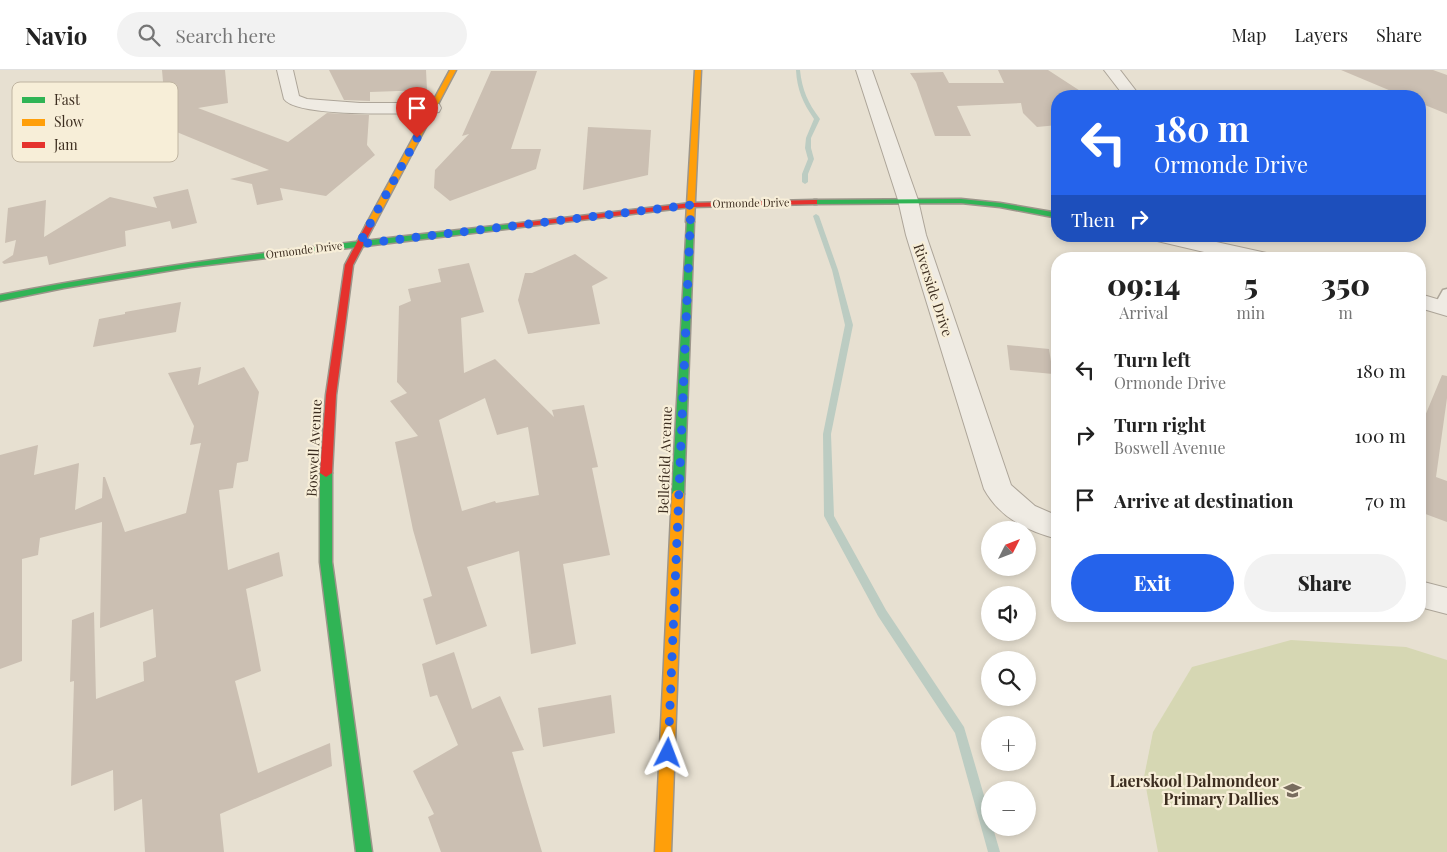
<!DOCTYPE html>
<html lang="en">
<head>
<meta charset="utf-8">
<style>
  :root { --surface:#fff; --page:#f2f2f2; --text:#222; --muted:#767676; --line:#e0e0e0; --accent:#2563eb }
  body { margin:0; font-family:"Playfair Display",serif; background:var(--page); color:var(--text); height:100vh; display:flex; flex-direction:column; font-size:19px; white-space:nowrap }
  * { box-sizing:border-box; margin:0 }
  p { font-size:16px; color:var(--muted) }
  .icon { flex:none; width:28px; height:28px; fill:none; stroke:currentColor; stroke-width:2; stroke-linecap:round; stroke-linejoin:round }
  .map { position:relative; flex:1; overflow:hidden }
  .panel { position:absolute; left:1051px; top:182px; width:375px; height:370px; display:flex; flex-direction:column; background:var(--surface); border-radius:20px; box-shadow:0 2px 8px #0003 }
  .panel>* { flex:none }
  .guide { position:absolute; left:1051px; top:20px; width:375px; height:152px; border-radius:20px; box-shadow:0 2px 8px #0003; background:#2563eb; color:#fff; overflow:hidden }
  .needle { width:32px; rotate:48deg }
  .tools { position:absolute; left:981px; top:451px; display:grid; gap:10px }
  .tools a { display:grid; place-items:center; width:55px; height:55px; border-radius:50%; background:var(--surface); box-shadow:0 2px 8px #0003; font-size:25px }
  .pin { position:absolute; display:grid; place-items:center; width:42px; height:42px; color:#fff; margin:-51px -21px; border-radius:50% 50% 50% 0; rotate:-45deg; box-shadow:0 0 5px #0007 }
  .pin .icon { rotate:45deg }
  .me { position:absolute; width:55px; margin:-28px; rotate:3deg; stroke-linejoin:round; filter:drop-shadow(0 0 4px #0008) }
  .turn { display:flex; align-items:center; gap:18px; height:105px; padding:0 20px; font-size:22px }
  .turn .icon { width:65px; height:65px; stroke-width:2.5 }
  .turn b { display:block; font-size:35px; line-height:42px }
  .then { display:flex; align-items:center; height:48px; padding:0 20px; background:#0003; gap:10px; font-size:19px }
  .eta { display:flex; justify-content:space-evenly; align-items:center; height:85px; text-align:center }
  .eta b { font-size:30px; font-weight:800; line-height:35px }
  .primary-button { display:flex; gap:10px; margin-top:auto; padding:10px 20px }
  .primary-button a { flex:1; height:58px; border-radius:30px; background:var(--accent); color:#fff; font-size:20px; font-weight:800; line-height:58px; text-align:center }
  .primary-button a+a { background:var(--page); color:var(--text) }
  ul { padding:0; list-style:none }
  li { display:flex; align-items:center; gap:15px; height:65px; padding:0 20px }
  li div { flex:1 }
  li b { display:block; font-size:19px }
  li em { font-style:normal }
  header { display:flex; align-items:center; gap:30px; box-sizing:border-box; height:70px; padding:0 25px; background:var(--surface); border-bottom:1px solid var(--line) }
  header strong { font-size:24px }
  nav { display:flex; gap:28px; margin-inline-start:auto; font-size:18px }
  .search { width:350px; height:45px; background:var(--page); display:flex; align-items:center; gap:12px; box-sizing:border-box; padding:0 18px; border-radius:28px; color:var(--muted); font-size:19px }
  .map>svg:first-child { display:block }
  .green { fill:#d6d7b3 }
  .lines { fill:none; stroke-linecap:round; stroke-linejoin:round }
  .stream { fill:#bcccc2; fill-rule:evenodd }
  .building { fill:#cbbfb2; fill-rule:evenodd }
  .lane-casing { stroke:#ada599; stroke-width:3 }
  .street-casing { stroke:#ada599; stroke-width:2 }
  .fast-casing { stroke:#9c958a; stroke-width:3 }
  .slow-casing { stroke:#9c958a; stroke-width:3 }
  .jam-casing { stroke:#9c958a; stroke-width:3 }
  .lane { fill:#efebe3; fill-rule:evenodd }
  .street { fill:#efebe3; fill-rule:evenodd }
  .fast { fill:#30b455; fill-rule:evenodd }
  .slow { fill:#ff9f0a; fill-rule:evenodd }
  .jam { fill:#e5322d; fill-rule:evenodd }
  .route { stroke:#2563eb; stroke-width:9; stroke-dasharray:0 16.2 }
  .labels { text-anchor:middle; stroke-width:4.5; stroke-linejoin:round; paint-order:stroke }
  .far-street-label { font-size:11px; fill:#3d2e20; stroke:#f7eed8 }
  .street-label { font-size:14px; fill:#3d2e20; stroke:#f7eed8 }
  .near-poi-label { font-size:16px; font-weight:bold; fill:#3d2e20; stroke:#f7eed8; text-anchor:end }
  .key { fill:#f7eed8; stroke:#bfb4a1; stroke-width:1 }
  .key-label { font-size:14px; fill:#3d2e20 }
</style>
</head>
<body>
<header>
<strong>Navio</strong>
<div class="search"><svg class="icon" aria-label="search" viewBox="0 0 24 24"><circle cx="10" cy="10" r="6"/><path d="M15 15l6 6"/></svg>Search here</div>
<nav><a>Map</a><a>Layers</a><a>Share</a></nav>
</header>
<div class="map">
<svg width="1447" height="782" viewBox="0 0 1447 782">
  <rect width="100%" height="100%" fill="#e7e0d1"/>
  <polygon class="green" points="1291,570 1406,577 1447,590 1447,782 1158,782 1144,707 1153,662 1192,597"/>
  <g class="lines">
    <g class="stream">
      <path d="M796,0H800C802,20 808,33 820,49L811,68V78L814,89L808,104V112L805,114L802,112V104L808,89L805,78L806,68L814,49C803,33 797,20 796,0Z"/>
      <polygon points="816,144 819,146 838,200 853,255 831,364 834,446 886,540 964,657 990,746 990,758 993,758 1000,782 988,782 955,663 878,546 824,446 823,364 845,255 832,200 813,146"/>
    </g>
  </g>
  <g class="building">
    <polygon points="162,0 225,0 228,33 198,38 288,72 327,43 369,45 367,75 375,85 326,126 280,118 283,130 257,135 252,114 230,109 269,100 167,58"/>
    <polygon points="329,0 426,0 427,20 370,22 370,31 344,30"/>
    <polygon points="998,0 1048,0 1088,26 1058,26 1058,55 1037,57 1023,43 1021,33 957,36 971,66 935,66 916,12 910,3 943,2 949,13 1004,13"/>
    <polygon points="1341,0 1433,0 1447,5 1447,44 1420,33 1420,26 1403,26"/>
    <polygon points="491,1 537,1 511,79 541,79 536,99 450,131 434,118 435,100 469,64 462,66"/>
    <polygon points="588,57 651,60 648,105 583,120"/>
    <polygon points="188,119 197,153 172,159 170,151 125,161 126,176 49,195 47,186 4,194 2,192 13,185 16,170 5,173 8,138 46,130 44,167 110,127 157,138 153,127"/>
    <polygon points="575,184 608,208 592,216 600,254 528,264 518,230 525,203 532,203"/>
    <path d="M469,193L484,242L461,248L464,303L495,289L554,347L552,340L584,335L598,397L592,398L610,485L563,494L576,574L531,584L519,481L467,497L487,556L436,575L423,529L432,526L413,460L395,372L418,366L390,331L407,323L397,312L399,236L411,231L408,219L441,212L438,199ZM485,328L497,365L528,357L539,425L496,433L495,431L462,441L439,350Z"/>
    <polygon points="181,232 176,262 93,277 99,249 125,244 125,242"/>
    <polygon points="1007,275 1049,279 1053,304 1010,300"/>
    <polygon points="201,297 198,315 244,297 259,322 248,391 237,393 233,418 219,420 228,500 279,482 283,506 246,519 261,601 235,611 258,703 330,673 332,696 220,744 224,782 145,782 142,729 114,741 113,700 71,716 74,611 70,612 72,550 94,542 96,629 144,611 143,592 156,587 153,539 100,558 102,452 40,468 38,485 22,489 22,591 0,599 0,385 38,375 34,405 79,393 75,440 102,428 103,407 105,407 125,462 186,443 201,373 190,375 194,356 168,303"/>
    <polygon points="1442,305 1447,306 1447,328 1436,407 1447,411 1447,452 1420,442 1420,358"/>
    <polygon points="454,582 472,639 500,626 524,680 512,682 542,782 441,782 428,747 434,744 413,701 458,675 437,625 430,627 422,594"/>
    <polygon points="611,625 615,663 543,677 538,638"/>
  </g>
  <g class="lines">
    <defs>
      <polygon id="lane" points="1447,219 1447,234 1444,239 1436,239 1434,236 1443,220"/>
      <g id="street">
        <path d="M277,0H293L299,26L307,29L360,33H433L439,34L441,38L439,42L433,43C407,43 297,48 284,29Z"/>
        <path d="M856,0H872L918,130L926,165L1011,415L1035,436L1058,446V469C1027,461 1000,448 984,419L906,165L898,130Z"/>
        <polygon points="1104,0 1120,0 1140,26 1124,26"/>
        <polygon points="1150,166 1189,166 1271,184 1273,189 1234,189 1153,170"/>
        <polygon points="1420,224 1447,232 1447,246 1420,238"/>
        <polygon points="1420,511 1447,518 1447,544 1420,537"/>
      </g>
      <g id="fast">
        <polygon points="961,129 1000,133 1058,143 1058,148 1000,137 961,133 814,134 810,132 814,130"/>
        <polygon points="687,150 694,152 684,424 682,427 674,427 672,424"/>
        <path d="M512,154L516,156L515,158L191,197L64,218L0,231V225C169,192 341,173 512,154Z"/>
        <polygon points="326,399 332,403 332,492 372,782 356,782 320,492 320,403"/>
      </g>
      <g id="slow">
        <polygon points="450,0 456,0 374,155 370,157 367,157 366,155"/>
        <polygon points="695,0 701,0 694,152 690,154 686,152"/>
        <polygon points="678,420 682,421 684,424 671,782 655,782 672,424 674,421"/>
      </g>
      <g id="jam">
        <polygon points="814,130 817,130 817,134 691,137 512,158 508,156 512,154 691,133"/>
        <polygon points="367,153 370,153 374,155 353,195 336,325 332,403 326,407 320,403 326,325 345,195"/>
      </g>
    </defs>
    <use href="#lane" class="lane-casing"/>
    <use href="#street" class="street-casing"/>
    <use href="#fast" class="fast-casing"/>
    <use href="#slow" class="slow-casing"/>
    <use href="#jam" class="jam-casing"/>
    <use href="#lane" class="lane"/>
    <use href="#street" class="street"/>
    <use href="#fast" class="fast"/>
    <use href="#slow" class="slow"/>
    <use href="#jam" class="jam"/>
  </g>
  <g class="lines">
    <polyline class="route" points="417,68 359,174 691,135 668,683"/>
  </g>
  <defs>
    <symbol id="school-bare" viewBox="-9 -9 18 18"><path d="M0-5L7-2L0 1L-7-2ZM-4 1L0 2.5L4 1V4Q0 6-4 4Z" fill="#786c5e" stroke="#f7eed8" stroke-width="2.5" paint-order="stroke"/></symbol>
  </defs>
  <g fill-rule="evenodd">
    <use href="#school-bare" x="1280" y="708" width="25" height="25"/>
  </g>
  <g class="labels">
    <g class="far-street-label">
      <text transform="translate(751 133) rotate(-1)" y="4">Ormonde Drive</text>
      <text transform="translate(304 180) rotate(-7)" y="4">Ormonde Drive</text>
    </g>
    <g class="street-label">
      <text transform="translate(933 220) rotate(72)" y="5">Riverside Drive</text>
      <text transform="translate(314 378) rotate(-87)" y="5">Boswell Avenue</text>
      <text transform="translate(665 390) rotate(-88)" y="5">Bellefield Avenue</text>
    </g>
    <g class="near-poi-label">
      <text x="1279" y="717">Laerskool Dalmondeor<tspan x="1279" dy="18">Primary Dallies</tspan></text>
    </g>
  </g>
  <rect x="12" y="12" width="166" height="80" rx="8" class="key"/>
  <rect x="22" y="27" width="23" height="6" fill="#30b455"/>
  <rect x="22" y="49" width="23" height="7" fill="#ff9f0a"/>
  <rect x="22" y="72" width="23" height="6" fill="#e5322d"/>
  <g class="key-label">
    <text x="54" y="35">Fast</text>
    <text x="54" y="57">Slow</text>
    <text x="54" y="80">Jam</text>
  </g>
</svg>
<div class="tools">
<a><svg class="needle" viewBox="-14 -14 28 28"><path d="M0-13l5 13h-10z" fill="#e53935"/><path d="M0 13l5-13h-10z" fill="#767676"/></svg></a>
<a><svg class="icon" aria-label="sound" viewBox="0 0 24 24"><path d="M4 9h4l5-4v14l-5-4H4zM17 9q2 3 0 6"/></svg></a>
<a><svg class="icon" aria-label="search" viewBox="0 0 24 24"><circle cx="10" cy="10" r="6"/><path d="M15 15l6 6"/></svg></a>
<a>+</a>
<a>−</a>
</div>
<div class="pin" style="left:417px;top:68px;background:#d93025"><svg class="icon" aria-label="arrive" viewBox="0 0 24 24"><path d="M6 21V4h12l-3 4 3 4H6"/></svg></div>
<svg class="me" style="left:668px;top:683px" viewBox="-20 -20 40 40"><path d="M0-17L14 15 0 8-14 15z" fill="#2563eb" stroke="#fff" stroke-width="4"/></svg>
<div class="guide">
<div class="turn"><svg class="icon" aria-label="left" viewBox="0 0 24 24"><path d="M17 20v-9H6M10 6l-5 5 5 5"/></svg><div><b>180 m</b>Ormonde Drive</div></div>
<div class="then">Then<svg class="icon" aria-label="right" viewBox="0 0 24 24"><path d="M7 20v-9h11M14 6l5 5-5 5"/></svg></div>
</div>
<section class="panel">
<div class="eta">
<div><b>09:14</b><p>Arrival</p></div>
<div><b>5</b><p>min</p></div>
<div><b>350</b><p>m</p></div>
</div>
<ul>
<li><svg class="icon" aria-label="left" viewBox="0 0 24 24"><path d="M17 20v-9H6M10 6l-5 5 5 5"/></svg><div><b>Turn left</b><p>Ormonde Drive</p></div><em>180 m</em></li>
<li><svg class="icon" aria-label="right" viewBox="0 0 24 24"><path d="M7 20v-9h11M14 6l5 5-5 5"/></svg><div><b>Turn right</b><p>Boswell Avenue</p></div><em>100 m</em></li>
<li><svg class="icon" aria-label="arrive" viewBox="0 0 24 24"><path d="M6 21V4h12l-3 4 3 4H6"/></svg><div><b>Arrive at destination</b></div><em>70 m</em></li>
</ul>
<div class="primary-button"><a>Exit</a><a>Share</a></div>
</section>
</div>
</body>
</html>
